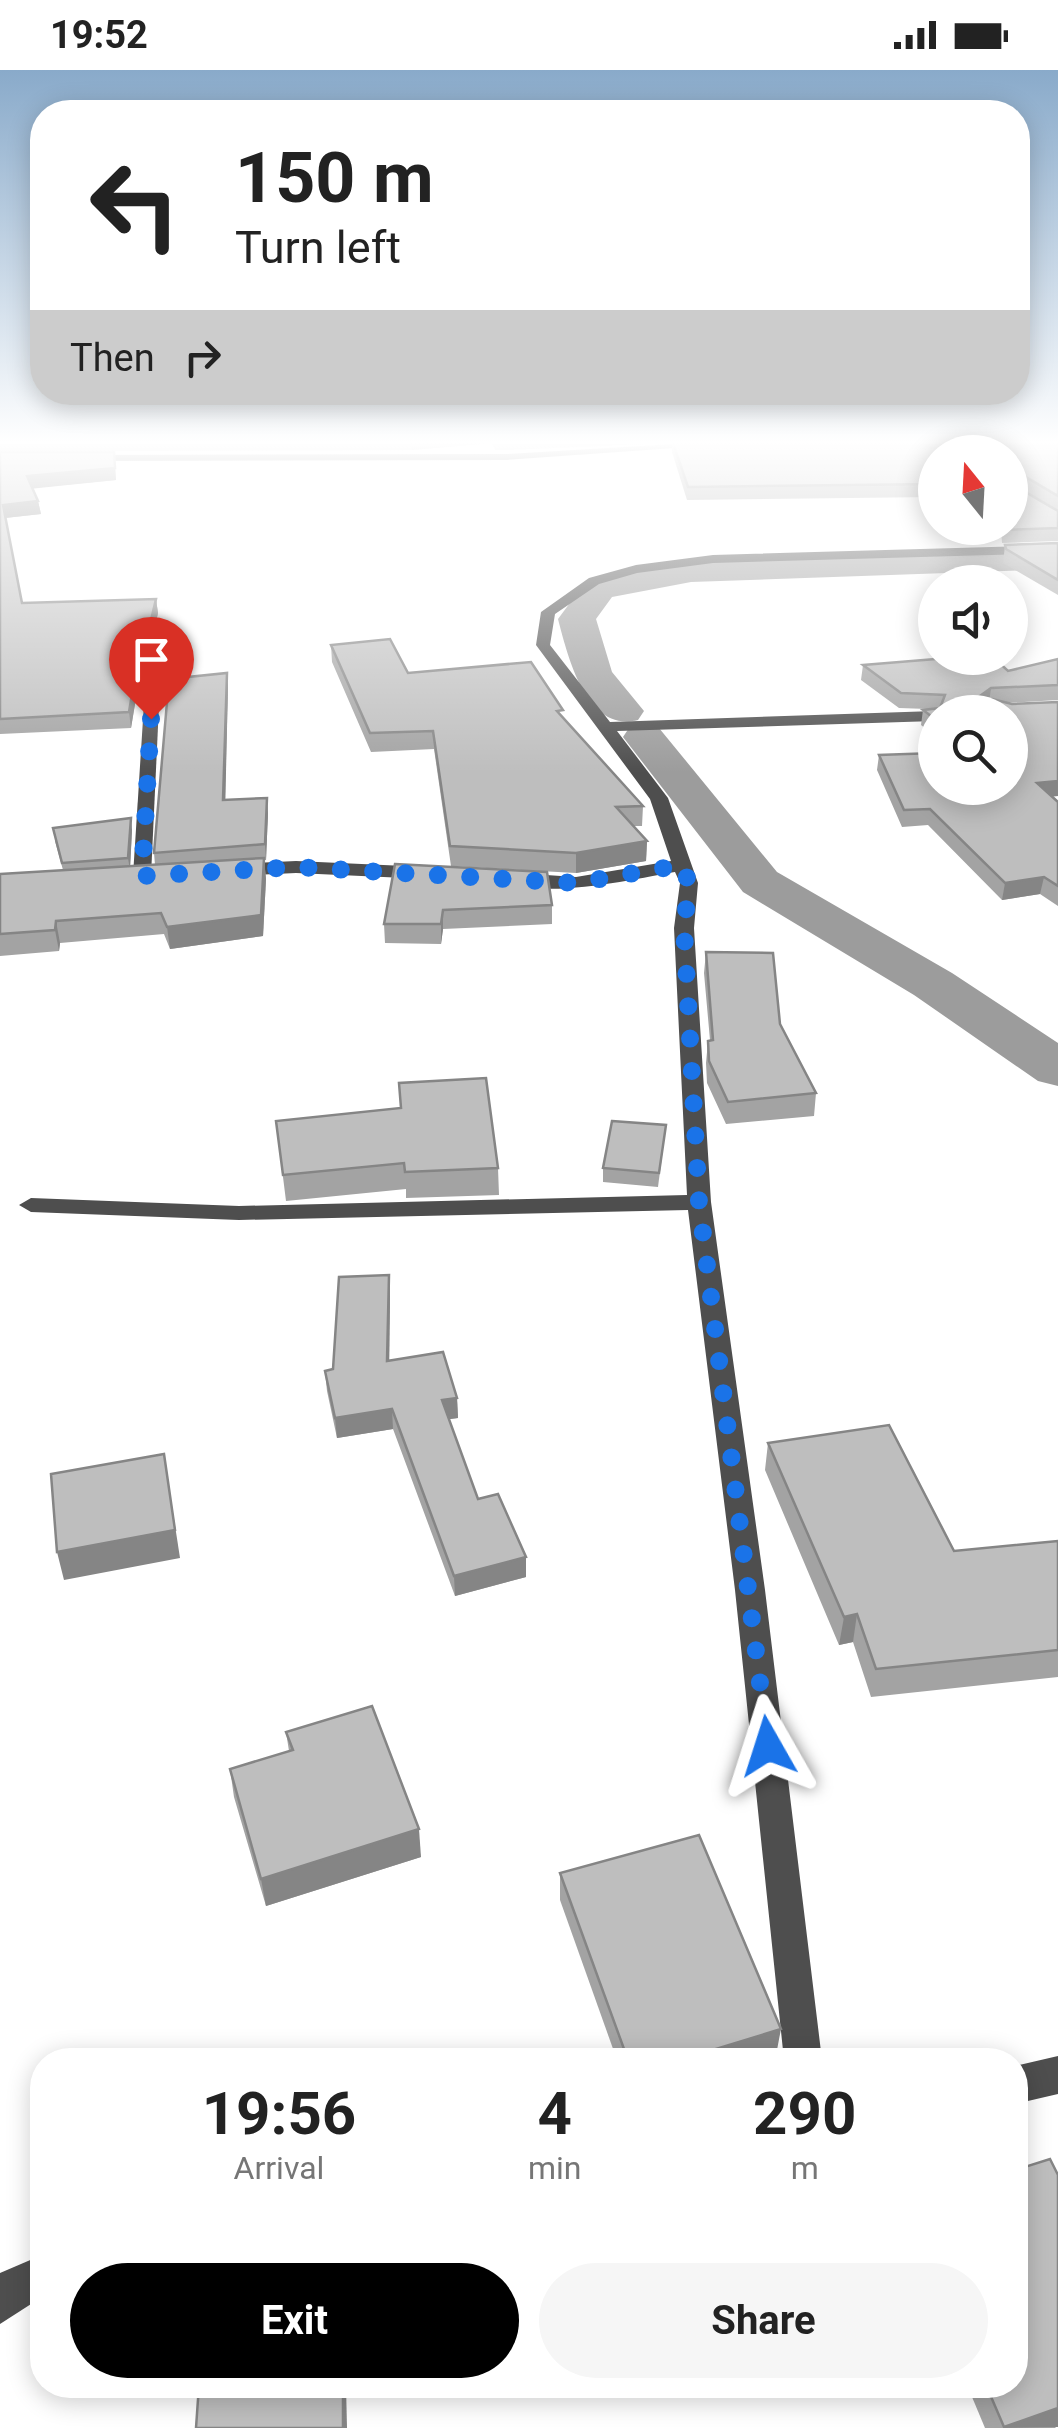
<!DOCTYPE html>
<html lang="en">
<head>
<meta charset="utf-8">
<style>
  :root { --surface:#fff; --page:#f6f6f6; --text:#222; --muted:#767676; --accent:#000 }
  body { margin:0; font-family:Roboto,sans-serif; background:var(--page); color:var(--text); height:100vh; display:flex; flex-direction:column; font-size:38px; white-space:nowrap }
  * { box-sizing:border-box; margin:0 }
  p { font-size:32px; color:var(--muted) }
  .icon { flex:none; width:55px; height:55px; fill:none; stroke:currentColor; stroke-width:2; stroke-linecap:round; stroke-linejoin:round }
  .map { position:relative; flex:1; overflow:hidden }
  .side { position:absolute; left:30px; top:1978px; width:998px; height:350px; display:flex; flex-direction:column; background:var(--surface); border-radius:40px; box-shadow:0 5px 25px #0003 }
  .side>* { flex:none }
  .top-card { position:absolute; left:30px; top:30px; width:1000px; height:305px; border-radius:40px; box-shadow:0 5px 25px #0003; background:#fff; color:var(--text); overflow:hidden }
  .needle { width:65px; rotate:342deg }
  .tools { position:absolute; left:918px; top:365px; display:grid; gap:20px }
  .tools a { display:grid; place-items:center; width:110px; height:110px; border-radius:50%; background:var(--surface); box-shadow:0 5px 25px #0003; font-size:50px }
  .pin { position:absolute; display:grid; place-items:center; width:85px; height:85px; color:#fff; margin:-102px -42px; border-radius:50% 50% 50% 0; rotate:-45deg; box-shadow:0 0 10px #0007 }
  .pin .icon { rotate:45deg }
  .me { position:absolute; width:110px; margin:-55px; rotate:354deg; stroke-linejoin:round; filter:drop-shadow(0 0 8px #0008) }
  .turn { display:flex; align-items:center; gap:35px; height:210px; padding:0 40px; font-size:45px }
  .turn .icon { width:130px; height:130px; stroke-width:2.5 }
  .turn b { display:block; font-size:70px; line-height:85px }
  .then { display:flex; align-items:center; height:95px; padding:0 40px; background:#0003; gap:20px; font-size:38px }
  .eta { display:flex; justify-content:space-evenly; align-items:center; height:170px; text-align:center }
  .eta b { font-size:60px; font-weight:700; line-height:70px }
  .primary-button { display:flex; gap:20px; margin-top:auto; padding:20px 40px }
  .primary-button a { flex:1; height:115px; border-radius:60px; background:var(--accent); color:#fff; font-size:40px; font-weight:700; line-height:115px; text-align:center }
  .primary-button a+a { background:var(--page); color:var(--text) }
  .status { display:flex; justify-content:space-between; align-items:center; height:70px; padding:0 50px; background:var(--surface); direction:ltr }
  .status svg { height:28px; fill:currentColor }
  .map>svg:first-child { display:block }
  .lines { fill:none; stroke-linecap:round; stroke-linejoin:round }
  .canal { fill:#9c9c9c; fill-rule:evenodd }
  .minor { fill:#4e4e4e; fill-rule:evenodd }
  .wall { fill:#a3a3a3 }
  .shaded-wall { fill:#858585 }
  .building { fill:#bebebe; stroke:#858585; stroke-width:2.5 }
  .route { stroke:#1a73e8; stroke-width:18; stroke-dasharray:0 32.4 }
</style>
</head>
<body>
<div class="status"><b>19:52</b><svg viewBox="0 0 49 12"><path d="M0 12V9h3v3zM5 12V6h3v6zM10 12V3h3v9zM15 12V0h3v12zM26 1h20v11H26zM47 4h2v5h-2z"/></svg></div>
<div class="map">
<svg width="1058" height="2358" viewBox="0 0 1058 2358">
  <rect width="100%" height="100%" fill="#fff"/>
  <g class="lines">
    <g class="canal">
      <path d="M1058,479V499L691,512L612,527L596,549L612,602L644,641L638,650C586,663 568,587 558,549L587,510L691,490Z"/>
      <polygon points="644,654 659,658 777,802 952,903 1058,973 1058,1016 1038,1011 914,925 743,822 623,667 629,658"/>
    </g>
    <g class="minor">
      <polygon points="690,373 746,373 506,390 85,391 79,388 85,385 506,384"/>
      <path d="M1058,475V483L713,493L637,503L599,514L555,544L550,575L610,652L935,641L940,642H935V651L617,661L668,728L698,813L694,858L711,1132L765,1520L822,1990H784L735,1520L688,1140L239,1150L31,1142L19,1135L31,1128L239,1136L687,1125L674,858L680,813L675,802C640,808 534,832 507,809L516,803L576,807L671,791L650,729L536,575L541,542L589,508L636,495L713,485Z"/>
      <polygon points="155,567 162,571 151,806 142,812 133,806 148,571"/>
      <polygon points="296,791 427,797 436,803 427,809 296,803 232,806 223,800 232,794"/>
      <polygon points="1058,1986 1058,2024 1015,2034 1015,1996"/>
      <polygon points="42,2185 42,2227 0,2254 0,2203"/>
    </g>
  </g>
  <g class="wall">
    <polygon points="0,373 1058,373 1058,441 1012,413 935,382 935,427 687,430 672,382 672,373 506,380 495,380 492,373 412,380 0,381"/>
    <polygon points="0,382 114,382 116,410 33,418 38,431 41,444 5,448 22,533 156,529 158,543 153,565 146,568 131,658 0,664"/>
    <polygon points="1058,441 1058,471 1002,473 1001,458 1010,458"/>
    <polygon points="1058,473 1058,525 1003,493 1005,475"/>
    <polygon points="331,575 408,603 563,648 643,736 642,756 634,756 647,771 646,791 576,803 451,796 434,679 371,682 332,592"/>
    <polygon points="1058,589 1058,630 1005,633 1053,727 1058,732 1058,836 1040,824 1002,830 928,755 902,757 877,700 879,685 1010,718 1010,642 935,642 935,666 921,655 923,640 928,639 899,638 861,610 863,595 1008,601"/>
    <polygon points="228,616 225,730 268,743 266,790 264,790 266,809 263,866 170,879 164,864 60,873 59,881 0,886 0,804 63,800 55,771 132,760 130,796 155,795 154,783"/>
    <polygon points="395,794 552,835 552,854 443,859 441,874 385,873 384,854"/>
    <polygon points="706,882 780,954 816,1023 814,1046 726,1054 707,1013 706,993 708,971 710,970 704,903"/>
    <polygon points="276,1051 498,1098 499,1125 406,1128 406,1119 286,1131"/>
    <polygon points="666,1055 658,1117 603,1112 603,1098"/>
    <polygon points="389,1205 390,1225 389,1290 457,1328 458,1348 449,1349 478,1429 526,1507 455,1526 393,1359 337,1368 327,1321 325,1301 333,1299"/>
    <polygon points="768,1373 954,1481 1058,1471 1058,1607 871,1627 853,1572 839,1575 765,1400"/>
    <polygon points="286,1662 421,1787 266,1836 234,1727 230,1699 289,1681"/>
    <polygon points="560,1803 776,1985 761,1990 617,1990 560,1830"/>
    <polygon points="967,2315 1015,2315 1056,2358 985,2358"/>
  </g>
  <g class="shaded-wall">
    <polygon points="411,373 492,373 412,380"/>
    <polygon points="114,382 116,410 29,419 27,406"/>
    <polygon points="1014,400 1012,413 1010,413 1010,401"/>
    <polygon points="38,431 41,444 5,448 3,435"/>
    <polygon points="156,529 158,543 153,565 146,568 131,658 129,642 144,553"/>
    <polygon points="227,603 228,616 225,745 223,730"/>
    <polygon points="991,618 989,633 980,626"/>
    <polygon points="1058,711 1058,726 1034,729 1037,713"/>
    <polygon points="267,728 268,743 266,790 265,774"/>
    <polygon points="131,748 132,760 130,800 128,788"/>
    <polygon points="647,771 646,791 576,803 576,783"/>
    <polygon points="264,788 266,809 263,866 170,879 167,857"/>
    <polygon points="1044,807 1040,824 1002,830 1005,813"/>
    <polygon points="443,840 443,859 441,874 441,854"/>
    <polygon points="56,851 60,873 59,881 55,860"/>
    <polygon points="389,1205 390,1225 389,1311 387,1291"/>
    <polygon points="457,1328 458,1348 443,1350 442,1330"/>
    <polygon points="392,1339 393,1359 337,1368 335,1348"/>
    <polygon points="164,1384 180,1488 64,1510 57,1482"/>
    <polygon points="526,1487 526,1507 455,1526 454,1506"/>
    <polygon points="857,1544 853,1572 839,1575 844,1547"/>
    <polygon points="419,1759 421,1787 266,1836 261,1809"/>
    <polygon points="781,1959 776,1985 761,1990 680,1990"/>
    <polygon points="343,2315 346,2315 347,2358 343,2358"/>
    <polygon points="1058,2338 1058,2357 1003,2358 1004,2357"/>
  </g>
  <g class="building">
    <polygon points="673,373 920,373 940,380 940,373 1058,373 1058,426 1014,400 1010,401 1010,382 935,382 935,414 688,417"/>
    <polygon points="0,382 114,382 115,398 27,406 38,431 3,435 22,533 156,529 151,550 144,553 129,642 0,649"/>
    <polygon points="1010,413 1058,441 1058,458 1004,460 1004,458 1010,458"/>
    <polygon points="1058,473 1058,510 1006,479 1005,475"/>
    <polygon points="390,569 408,603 531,592 563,640 557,641 643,736 616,737 647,771 576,783 450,776 433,661 370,663 331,575"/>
    <polygon points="948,588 994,588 1008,601 1058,589 1058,615 991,618 980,626 1012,634 1058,632 1058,711 1037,713 1058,732 1058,816 1044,807 1005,813 930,739 904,740 879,685 935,683 935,718 1010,718 1010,642 935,642 935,649 923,640 940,638 945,625 901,623 863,595"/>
    <polygon points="227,603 223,730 267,728 265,774 154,783 169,609"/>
    <polygon points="131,748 128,788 62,793 53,758"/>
    <polygon points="264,788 261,845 167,857 161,843 56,851 55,860 0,864 0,804"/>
    <polygon points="395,794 547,802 552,835 443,840 441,854 384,854"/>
    <polygon points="706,882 773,883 780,954 816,1023 728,1032 709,991 708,971 713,970"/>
    <polygon points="486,1008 498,1098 405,1102 404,1093 283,1105 276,1051 401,1038 399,1013"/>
    <polygon points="612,1051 666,1055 659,1103 603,1098"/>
    <polygon points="389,1205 387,1291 443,1282 457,1328 442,1330 478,1429 498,1424 526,1487 454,1506 392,1339 335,1348 325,1301 333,1299 339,1207"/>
    <polygon points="889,1355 954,1481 1058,1471 1058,1580 876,1599 857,1544 844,1547 768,1373"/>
    <polygon points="164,1384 175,1460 57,1482 51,1404"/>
    <polygon points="372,1636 419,1759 261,1809 230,1699 293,1680 286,1662"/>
    <polygon points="699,1765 781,1959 680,1990 628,1990 560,1803"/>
    <polygon points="1050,2089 1058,2105 1058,2338 1004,2357 986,2315 1015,2315 1015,2100"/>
    <polygon points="199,2315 343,2315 343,2358 196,2358"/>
  </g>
  <linearGradient id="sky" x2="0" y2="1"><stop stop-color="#89aaca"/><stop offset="0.53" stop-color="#fff"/><stop offset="1" stop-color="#fff" stop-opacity="0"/></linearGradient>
  <rect width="1058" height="703" fill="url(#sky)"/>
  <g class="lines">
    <polyline class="route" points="151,649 142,806 296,797 576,813 682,795 689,813 684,858 699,1132 768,1676"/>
  </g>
</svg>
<div class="tools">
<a><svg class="needle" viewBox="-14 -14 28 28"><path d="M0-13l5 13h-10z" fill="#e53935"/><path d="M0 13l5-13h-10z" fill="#767676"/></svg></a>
<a><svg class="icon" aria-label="sound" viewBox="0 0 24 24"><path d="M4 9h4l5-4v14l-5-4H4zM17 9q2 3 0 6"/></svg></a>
<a><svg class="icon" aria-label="search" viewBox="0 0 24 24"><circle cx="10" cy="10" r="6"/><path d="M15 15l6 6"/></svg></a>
</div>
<div class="pin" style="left:151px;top:649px;background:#d93025"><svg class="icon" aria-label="arrive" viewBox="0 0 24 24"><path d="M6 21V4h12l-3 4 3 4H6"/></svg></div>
<svg class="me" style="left:768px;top:1676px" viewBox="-20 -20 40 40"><path d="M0-17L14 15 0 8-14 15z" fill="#1a73e8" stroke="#fff" stroke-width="4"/></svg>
<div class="top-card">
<div class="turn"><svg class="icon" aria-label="left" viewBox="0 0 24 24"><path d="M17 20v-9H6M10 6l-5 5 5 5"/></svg><div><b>150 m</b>Turn left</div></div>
<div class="then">Then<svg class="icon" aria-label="right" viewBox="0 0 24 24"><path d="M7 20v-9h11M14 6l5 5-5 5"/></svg></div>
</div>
<section class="side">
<div class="eta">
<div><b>19:56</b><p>Arrival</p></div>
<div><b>4</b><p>min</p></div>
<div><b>290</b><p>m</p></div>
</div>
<div class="primary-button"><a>Exit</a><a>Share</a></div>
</section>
</div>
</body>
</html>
